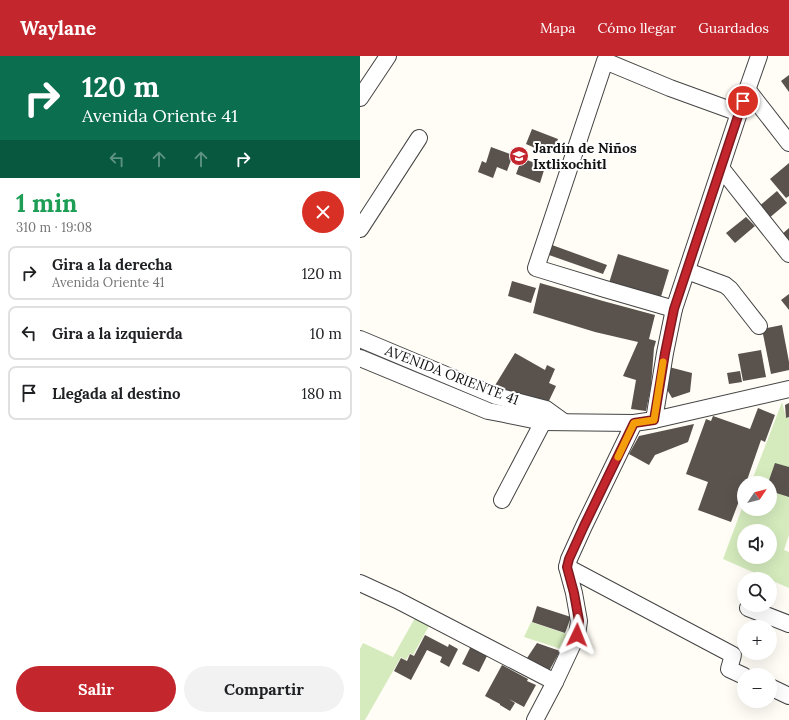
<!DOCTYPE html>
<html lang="es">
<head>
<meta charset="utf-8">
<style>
  :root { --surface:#fff; --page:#f2f2f2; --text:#202124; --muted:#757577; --line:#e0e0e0; --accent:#c4262e }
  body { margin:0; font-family:Lora,serif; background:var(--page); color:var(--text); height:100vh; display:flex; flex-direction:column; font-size:15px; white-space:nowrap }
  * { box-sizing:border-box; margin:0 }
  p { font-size:13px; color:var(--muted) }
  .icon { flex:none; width:22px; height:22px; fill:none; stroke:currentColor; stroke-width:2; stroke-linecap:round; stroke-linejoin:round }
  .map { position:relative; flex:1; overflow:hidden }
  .side { display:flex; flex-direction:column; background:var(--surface); width:360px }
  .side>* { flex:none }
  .top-card { background:#0b6e4f; color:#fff; overflow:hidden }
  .needle { width:26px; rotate:55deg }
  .tools { position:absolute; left:377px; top:420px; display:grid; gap:8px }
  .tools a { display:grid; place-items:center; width:40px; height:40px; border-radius:50%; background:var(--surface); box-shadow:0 4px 16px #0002; font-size:20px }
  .pin { position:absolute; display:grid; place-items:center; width:34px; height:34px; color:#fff; margin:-17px; border:2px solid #fff; border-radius:50%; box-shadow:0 1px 4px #0007 }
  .me { position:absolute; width:44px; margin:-22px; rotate:2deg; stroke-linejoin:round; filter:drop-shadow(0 0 3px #0008) }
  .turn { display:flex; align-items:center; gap:14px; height:84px; padding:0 16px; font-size:18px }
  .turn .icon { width:52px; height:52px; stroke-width:2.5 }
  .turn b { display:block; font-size:28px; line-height:34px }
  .lanes { display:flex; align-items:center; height:38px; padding:0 16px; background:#0003; justify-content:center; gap:20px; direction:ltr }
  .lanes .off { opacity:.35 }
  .round { display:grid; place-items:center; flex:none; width:42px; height:42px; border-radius:21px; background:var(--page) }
  .headline { display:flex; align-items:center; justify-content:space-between; height:68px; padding:0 16px }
  h1 { font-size:24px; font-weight:800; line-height:30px; color:#1e9e55 }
  .primary-button { display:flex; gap:8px; margin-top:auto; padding:8px 16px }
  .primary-button a { flex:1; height:46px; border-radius:24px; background:var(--accent); color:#fff; font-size:16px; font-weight:800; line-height:46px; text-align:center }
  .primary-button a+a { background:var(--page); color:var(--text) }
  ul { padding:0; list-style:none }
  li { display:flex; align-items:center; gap:12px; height:54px; margin:0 8px 6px; padding:0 8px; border:2px solid var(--line); border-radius:8px }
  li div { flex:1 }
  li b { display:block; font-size:15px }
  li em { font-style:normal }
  header { display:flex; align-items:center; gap:24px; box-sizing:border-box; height:56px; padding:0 20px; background:var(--accent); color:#fff }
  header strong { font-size:19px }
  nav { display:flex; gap:22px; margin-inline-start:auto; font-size:14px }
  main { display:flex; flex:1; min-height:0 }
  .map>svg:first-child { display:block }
  .green { fill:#d5ebbd; fill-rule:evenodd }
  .building { fill:#5a524d }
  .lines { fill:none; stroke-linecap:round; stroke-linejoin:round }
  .minor-casing { stroke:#444; stroke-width:18 }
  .minor { stroke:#fff; stroke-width:16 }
  .route-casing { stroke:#7f191e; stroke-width:10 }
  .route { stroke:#c4262e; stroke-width:7 }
  .slow { stroke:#f59e0b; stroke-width:7 }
  .labels { text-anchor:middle; stroke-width:4; stroke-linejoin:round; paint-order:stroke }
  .poi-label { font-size:14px; font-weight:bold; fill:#111; stroke:#fff; text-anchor:start }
  .street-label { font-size:14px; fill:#111; stroke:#fff }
</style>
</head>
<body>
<header>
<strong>Waylane</strong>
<nav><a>Mapa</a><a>Cómo llegar</a><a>Guardados</a></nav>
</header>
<main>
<section class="side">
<div class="top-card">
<div class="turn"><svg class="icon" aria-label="right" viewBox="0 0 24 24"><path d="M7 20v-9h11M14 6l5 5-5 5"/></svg><div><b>120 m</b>Avenida Oriente 41</div></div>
<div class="lanes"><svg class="icon off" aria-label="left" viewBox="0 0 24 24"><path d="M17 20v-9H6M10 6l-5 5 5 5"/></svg><svg class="icon off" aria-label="ahead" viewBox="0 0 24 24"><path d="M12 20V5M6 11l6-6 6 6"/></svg><svg class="icon off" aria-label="ahead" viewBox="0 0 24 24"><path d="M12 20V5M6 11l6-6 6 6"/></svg><svg class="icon" aria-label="right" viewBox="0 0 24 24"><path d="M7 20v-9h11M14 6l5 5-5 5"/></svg></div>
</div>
<div class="headline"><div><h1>1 min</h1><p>310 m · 19:08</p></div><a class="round" style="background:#d93025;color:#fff"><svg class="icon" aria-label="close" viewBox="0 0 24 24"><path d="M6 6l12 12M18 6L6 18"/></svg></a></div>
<ul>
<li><svg class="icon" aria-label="right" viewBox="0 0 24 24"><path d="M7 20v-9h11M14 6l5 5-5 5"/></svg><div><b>Gira a la derecha</b><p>Avenida Oriente 41</p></div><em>120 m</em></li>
<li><svg class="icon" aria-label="left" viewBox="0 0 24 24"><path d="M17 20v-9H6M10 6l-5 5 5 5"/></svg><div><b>Gira a la izquierda</b></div><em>10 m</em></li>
<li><svg class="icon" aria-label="arrive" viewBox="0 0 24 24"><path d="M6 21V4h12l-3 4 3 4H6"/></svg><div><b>Llegada al destino</b></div><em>180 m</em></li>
</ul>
<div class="primary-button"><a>Salir</a><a>Compartir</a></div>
</section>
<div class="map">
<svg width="429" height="664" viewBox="0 0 429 664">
  <rect width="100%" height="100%" fill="#fffdf5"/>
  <g class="green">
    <path d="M422,346L426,362L429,361V479L424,494L429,496V532L363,503L384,447V453H410V427H391ZM384,475H410V501H384Z"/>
    <polygon points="55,562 69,570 53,599 50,597 46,604 41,601 5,664 0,664 0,593 3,587 33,601"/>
    <polygon points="171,566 207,578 201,593 164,581"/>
  </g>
  <g class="building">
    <polygon points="429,19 429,36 421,25"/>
    <polygon points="172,73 198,83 191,99 166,88"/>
    <polygon points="131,91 153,99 147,115 137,111 133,122 118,116 122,105 126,107"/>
    <polygon points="162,102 185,111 180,127 156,118"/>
    <polygon points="429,107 429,140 426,142 410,123"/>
    <polygon points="417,135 427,147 408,163 398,151"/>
    <polygon points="386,161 395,170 375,187 366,177"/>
    <polygon points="429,172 429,189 421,179"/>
    <polygon points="192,189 247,209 243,218 189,199"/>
    <polygon points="258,198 309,214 300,244 249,227"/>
    <polygon points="152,225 176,232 171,247 148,240"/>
    <polygon points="180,227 243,245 295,259 289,283 296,285 294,292 291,330 286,355 271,353 276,324 263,320 278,286 235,276 173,257"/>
    <polygon points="429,238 429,254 421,244"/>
    <polygon points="422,269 429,306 429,314 411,318 402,273"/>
    <polygon points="401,294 406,321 383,325 378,298"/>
    <polygon points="155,297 185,314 187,309 195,313 189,327 196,330 187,349 134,331"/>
    <polygon points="309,311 332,317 330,336 312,342 305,330"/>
    <polygon points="380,315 382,326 369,328 367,317"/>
    <polygon points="429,347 429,361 426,362 425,349"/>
    <polygon points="398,352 415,359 405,386 401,384 386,427 384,427 384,432 371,466 338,454 348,426 326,418 346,363 351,365 353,360 390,373"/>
    <polygon points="334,368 328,386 295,399 289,409 269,398 279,380"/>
    <polygon points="415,407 429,411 429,441 410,435 410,427 408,427"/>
    <polygon points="177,550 211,561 205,577 172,566"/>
    <polygon points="65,579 88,591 89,588 98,593 89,611 80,606 82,601 67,594 51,624 34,615 41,602 47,605 50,598 54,600"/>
    <polygon points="177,587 200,595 188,617 165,605"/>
    <polygon points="111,590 128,598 119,616 102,608"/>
    <polygon points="142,609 168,623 167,625 176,629 164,651 149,643 155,647 150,655 140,649 140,648 125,640"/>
  </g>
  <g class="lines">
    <defs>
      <g id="minor">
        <polyline points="387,33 429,87"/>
        <polyline points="0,42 28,0"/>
        <polyline points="361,112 429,198"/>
        <polyline points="0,173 59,82"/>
        <polyline points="327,215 365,229 370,233 399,270"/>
        <polyline points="314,253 245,233 176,212 245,5 310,32 379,57"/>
        <polyline points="0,283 136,340 186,353 204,366"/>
        <polyline points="0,302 128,355 144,358 183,366 274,367 294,364 429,333"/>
        <polyline points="294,364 305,297 314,253 379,57 399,0"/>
        <polyline points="142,444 183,366 186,356"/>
        <polyline points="207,511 373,599 369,613 384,620"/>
        <polyline points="0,527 37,544 195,626"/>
        <polyline points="388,552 429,568"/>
        <polyline points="410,631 429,640"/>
        <polyline points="175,664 195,626 217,579 219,565 214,537 207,511 209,503 224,470 274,367"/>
      </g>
    </defs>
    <use href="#minor" class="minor-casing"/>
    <use href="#minor" class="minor"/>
  </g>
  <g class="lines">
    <defs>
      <polyline id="route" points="217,579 219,565 214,537 207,511 209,503 224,470 274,367 294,364 305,297 314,253 383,45"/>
    </defs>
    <use href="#route" class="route-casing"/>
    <use href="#route" class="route"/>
    <polyline class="slow" points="258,401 274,367 294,364 303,306"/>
  </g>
  <defs>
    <symbol id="school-disc" viewBox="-11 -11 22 22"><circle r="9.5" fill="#c4262e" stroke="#fff"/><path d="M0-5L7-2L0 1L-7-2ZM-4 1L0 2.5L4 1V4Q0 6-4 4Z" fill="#fff"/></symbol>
  </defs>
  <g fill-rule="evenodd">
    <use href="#school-disc" x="148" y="89" width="22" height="22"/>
  </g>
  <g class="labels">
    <g class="poi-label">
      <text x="173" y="97">Jardín de Niños<tspan x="173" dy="16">Ixtlixochitl</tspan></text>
    </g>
    <g class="street-label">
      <text transform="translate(92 319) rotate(21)" y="5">AVENIDA ORIENTE 41</text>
    </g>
  </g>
</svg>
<div class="tools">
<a><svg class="needle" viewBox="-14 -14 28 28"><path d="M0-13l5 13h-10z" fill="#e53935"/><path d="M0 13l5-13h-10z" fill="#757577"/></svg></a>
<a><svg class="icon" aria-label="sound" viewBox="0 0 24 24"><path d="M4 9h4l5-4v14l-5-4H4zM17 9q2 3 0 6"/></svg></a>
<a><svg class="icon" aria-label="search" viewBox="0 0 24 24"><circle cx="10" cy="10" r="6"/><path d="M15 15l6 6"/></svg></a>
<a>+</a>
<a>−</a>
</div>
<div class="pin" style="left:383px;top:45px;background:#d93025"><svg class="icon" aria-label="arrive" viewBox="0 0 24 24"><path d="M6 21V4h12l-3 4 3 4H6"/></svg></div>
<svg class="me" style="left:217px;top:579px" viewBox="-20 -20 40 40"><path d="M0-17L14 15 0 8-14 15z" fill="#c4262e" stroke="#fff" stroke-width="4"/></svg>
</div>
</main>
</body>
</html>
